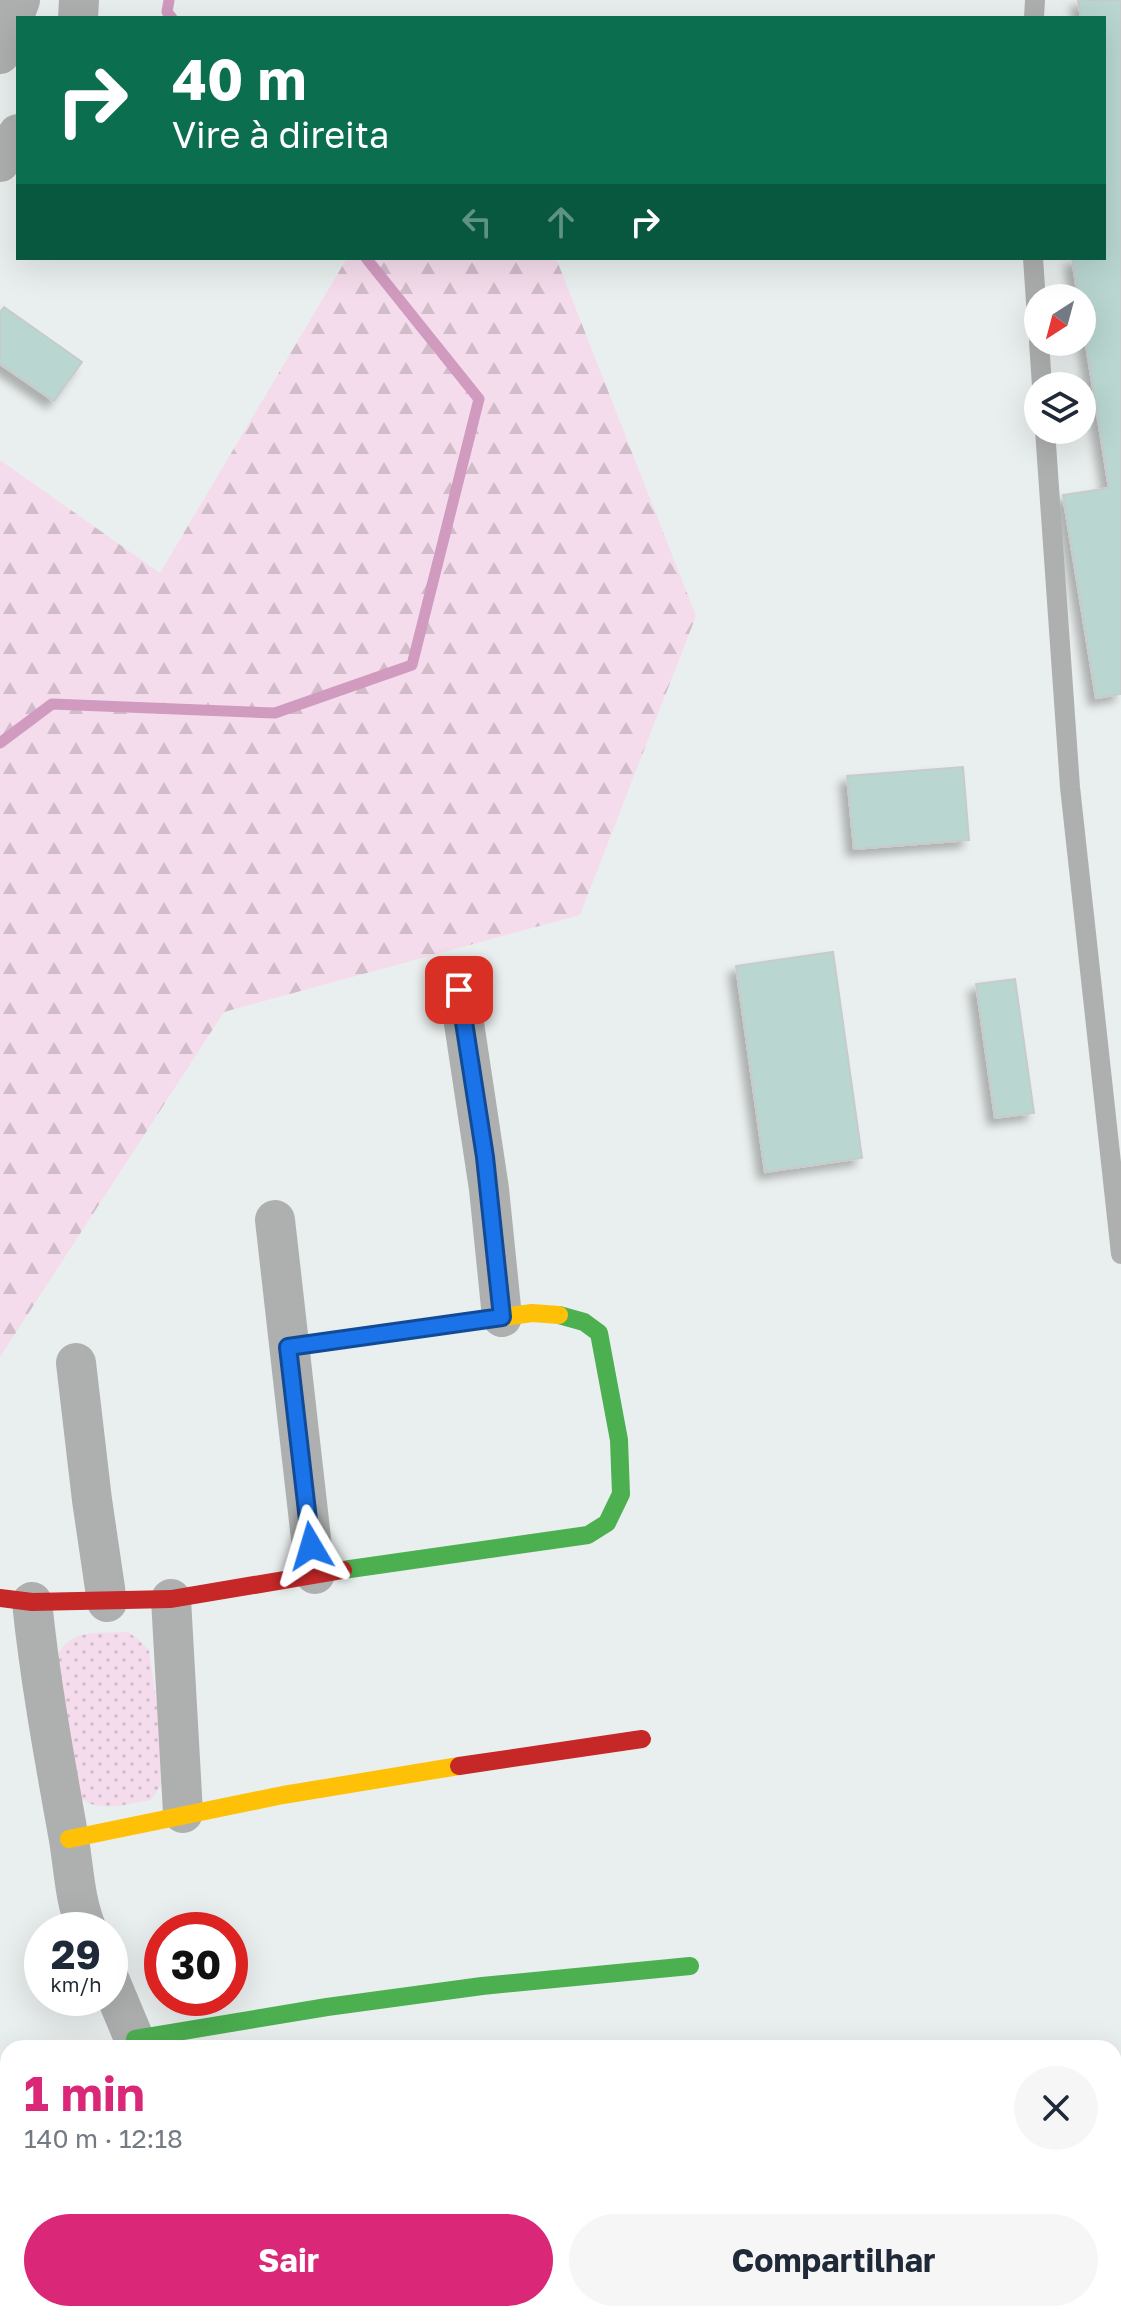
<!DOCTYPE html>
<html lang="pt">
<head>
<meta charset="utf-8">
<style>
  :root { --surface:#fff; --page:#f6f6f7; --text:#1f2937; --muted:#747a83; --accent:#db2777 }
  body { margin:0; font-family:"Golos Text",sans-serif; background:var(--page); color:var(--text); height:100vh; display:flex; flex-direction:column; font-size:30px; white-space:nowrap }
  * { box-sizing:border-box; margin:0 }
  p { font-size:26px; color:var(--muted) }
  .icon { flex:none; width:44px; height:44px; fill:none; stroke:currentColor; stroke-width:2; stroke-linecap:round; stroke-linejoin:round }
  .map { position:relative; flex:1; overflow:hidden }
  .panel { position:absolute; left:0px; top:2040px; width:1122px; height:282px; display:flex; flex-direction:column; background:var(--surface); border-radius:24px 24px 0 0; box-shadow:0 8px 32px #0002 }
  .panel>* { flex:none }
  .guide { position:absolute; left:16px; top:16px; width:1090px; height:244px; border-radius:0px; box-shadow:0 8px 32px #0002; background:#0b6e4f; color:#fff; overflow:hidden }
  .needle { width:52px; rotate:216deg }
  .controls { position:absolute; left:1024px; top:284px; display:grid; gap:16px }
  .controls a { display:grid; place-items:center; width:72px; height:72px; border-radius:50%; background:var(--surface); box-shadow:0 8px 32px #0002; font-size:40px }
  .speed { position:absolute; left:24px; top:1912px; display:flex; gap:16px; font-size:40px; font-weight:700; text-align:center }
  .speed>* { display:grid; place-content:center; width:104px; height:104px; border-radius:50%; background:var(--surface); box-shadow:0 8px 32px #0002; line-height:1 }
  .speed small { font-size:20px; font-weight:400 }
  .speed .limit { border:12px solid #d22; background:#fff; color:#111 }
  .pin { position:absolute; display:grid; place-items:center; width:68px; height:68px; color:#fff; margin:-34px; border-radius:16px; box-shadow:0 4px 12px #0006 }
  .me { position:absolute; width:88px; margin:-44px; rotate:353deg; stroke-linejoin:round; filter:drop-shadow(0 0 6px #0008) }
  .turn { display:flex; align-items:center; gap:28px; height:168px; padding:0 24px; font-size:36px }
  .turn .icon { width:104px; height:104px; stroke-width:2.5 }
  .turn b { display:block; font-size:56px; line-height:68px }
  .lanes { display:flex; align-items:center; height:76px; padding:0 24px; background:#0003; justify-content:center; gap:40px; direction:ltr }
  .lanes .off { opacity:.35 }
  .round { display:grid; place-items:center; flex:none; width:84px; height:84px; border-radius:42px; background:var(--page) }
  .headline { display:flex; align-items:center; justify-content:space-between; height:136px; padding:0 24px }
  h1 { font-size:48px; font-weight:700; line-height:60px; color:var(--accent) }
  .cta { display:flex; gap:16px; margin-top:auto; padding:16px 24px }
  .cta a { flex:1; height:92px; border-radius:48px; background:var(--accent); color:#fff; font-size:32px; font-weight:700; line-height:92px; text-align:center }
  .cta a+a { background:var(--page); color:var(--text) }
  .map>svg:first-child { display:block }
  .green { fill:url(#green-dots) }
  .forest { fill:url(#forest-firs) }
  .lines { fill:none; stroke-linecap:round; stroke-linejoin:round }
  .stream { stroke:#d19abf; stroke-width:11 }
  .building { fill:#b9d6d1; stroke:#c7cbcb; stroke-width:2; filter:url(#shadow) }
  .lane { stroke:#aeb0af; stroke-width:20 }
  .street { stroke:#aeb0af; stroke-width:40 }
  .fast { stroke:#4caf50; stroke-width:18 }
  .slow { stroke:#ffc107; stroke-width:18 }
  .jam { stroke:#c62828; stroke-width:18 }
  .route-casing { stroke:#114b97; stroke-width:20 }
  .route { stroke:#1a73e8; stroke-width:14 }
</style>
</head>
<body>
<div class="map">
<svg width="1121" height="2321" viewBox="0 0 1121 2321">
  <defs>
    <pattern id="green-dots" width="8" height="8" patternUnits="userSpaceOnUse" patternTransform="scale(2)"><rect width="8" height="8" fill="#f5dcec"/><path d="M2 2h.1M6 6h.1" fill="none" stroke="#d1bcc9" stroke-width="1.8" stroke-linecap="round"/></pattern>
    <pattern id="forest-firs" width="22" height="20" patternUnits="userSpaceOnUse" patternTransform="scale(2)"><rect width="22" height="20" fill="#f5dcec"/><path d="M5 1l3.5 6h-7zM16 11l3.5 6h-7z" fill="#d1bcc9"/></pattern>
    <filter id="shadow"><feDropShadow dx="-7" dy="7" stdDeviation="4" flood-color="#0004"/></filter>
  </defs>
  <rect width="100%" height="100%" fill="#e9efee"/>
  <path class="green" d="M128,1632L139,1640L149,1651L166,1769L164,1781L151,1800C125,1804 99,1814 77,1796L54,1660C71,1627 94,1634 128,1632Z"/>
  <polygon class="forest" points="347,258 556,258 696,616 580,915 224,1012 0,1357 0,460 160,573"/>
  <g class="lines">
    <g class="stream">
      <polyline points="169,0 167,12 172,18"/>
      <polyline points="0,743 52,704 275,713 412,665 479,399 366,258"/>
    </g>
  </g>
  <g class="building">
    <polygon points="1078,0 1121,0 1121,694 1096,698 1063,495 1109,488 1082,320 1082,298 1078,298 1072,258 1104,258 1104,172 1106,172 1104,157 1104,18 1081,18"/>
    <polygon points="4,307 82,362 54,401 0,364 0,312"/>
    <polygon points="963,767 969,840 854,849 847,776"/>
    <polygon points="833,952 862,1158 765,1172 736,966"/>
    <polygon points="1015,979 1034,1113 995,1118 976,984"/>
  </g>
  <g class="lines">
    <g class="lane">
      <polyline points="1034,18 1035,0"/>
      <polyline points="1033,258 1038,332"/>
      <polyline points="1039,342 1042,386"/>
      <polyline points="1045,430 1070,787 1121,1254"/>
      <polyline points="1114,2125 1121,2116"/>
      <polyline points="954,2321 959,2314"/>
    </g>
    <g class="street">
      <polyline points="78,18 79,0"/>
      <polyline points="0,54 20,0"/>
      <polyline points="0,162 18,134"/>
      <polyline points="459,990 489,1189 502,1317"/>
      <polyline points="275,1220 315,1574"/>
      <polyline points="76,1363 92,1500 107,1602"/>
      <polyline points="171,1599 183,1813"/>
      <path d="M32,1602C40,1680 54,1756 68,1834C74,1867 74,1899 87,1930"/>
      <polyline points="110,1981 138,2048"/>
      <polyline points="160,2314 161,2321"/>
    </g>
    <g class="fast">
      <polyline points="343,1570 588,1535 607,1523 621,1494 619,1440 599,1333 584,1322 559,1315"/>
      <polyline points="135,2039 327,2007 482,1986 690,1966"/>
    </g>
    <g class="slow">
      <polyline points="288,1347 532,1313 559,1315"/>
      <polyline points="69,1839 283,1795 459,1766"/>
    </g>
    <g class="jam">
      <polyline points="0,1598 32,1602 171,1599 343,1570"/>
      <polyline points="459,1766 642,1739"/>
    </g>
  </g>
  <g class="lines">
    <defs>
      <polyline id="route" points="311,1546 288,1347 502,1317 485,1157 459,990"/>
    </defs>
    <use href="#route" class="route-casing"/>
    <use href="#route" class="route"/>
  </g>
</svg>
<div class="controls">
<a><svg class="needle" viewBox="-14 -14 28 28"><path d="M0-13l5 13h-10z" fill="#e53935"/><path d="M0 13l5-13h-10z" fill="#747a83"/></svg></a>
<a><svg class="icon" aria-label="layers" viewBox="0 0 24 24"><path d="M12 4l9 5-9 5-9-5zM3 14l9 5 9-5"/></svg></a>
</div>
<div class="speed"><div>29<small>km/h</small></div><div class="limit">30</div></div>
<div class="pin" style="left:459px;top:990px;background:#d93025"><svg class="icon" aria-label="arrive" viewBox="0 0 24 24"><path d="M6 21V4h12l-3 4 3 4H6"/></svg></div>
<svg class="me" style="left:311px;top:1546px" viewBox="-20 -20 40 40"><path d="M0-17L14 15 0 8-14 15z" fill="#1a73e8" stroke="#fff" stroke-width="4"/></svg>
<div class="guide">
<div class="turn"><svg class="icon" aria-label="right" viewBox="0 0 24 24"><path d="M7 20v-9h11M14 6l5 5-5 5"/></svg><div><b>40 m</b>Vire à direita</div></div>
<div class="lanes"><svg class="icon off" aria-label="left" viewBox="0 0 24 24"><path d="M17 20v-9H6M10 6l-5 5 5 5"/></svg><svg class="icon off" aria-label="ahead" viewBox="0 0 24 24"><path d="M12 20V5M6 11l6-6 6 6"/></svg><svg class="icon" aria-label="right" viewBox="0 0 24 24"><path d="M7 20v-9h11M14 6l5 5-5 5"/></svg></div>
</div>
<section class="panel">
<div class="headline"><div><h1>1 min</h1><p>140 m · 12:18</p></div><a class="round"><svg class="icon" aria-label="close" viewBox="0 0 24 24"><path d="M6 6l12 12M18 6L6 18"/></svg></a></div>
<div class="cta"><a>Sair</a><a>Compartilhar</a></div>
</section>
</div>
</body>
</html>
